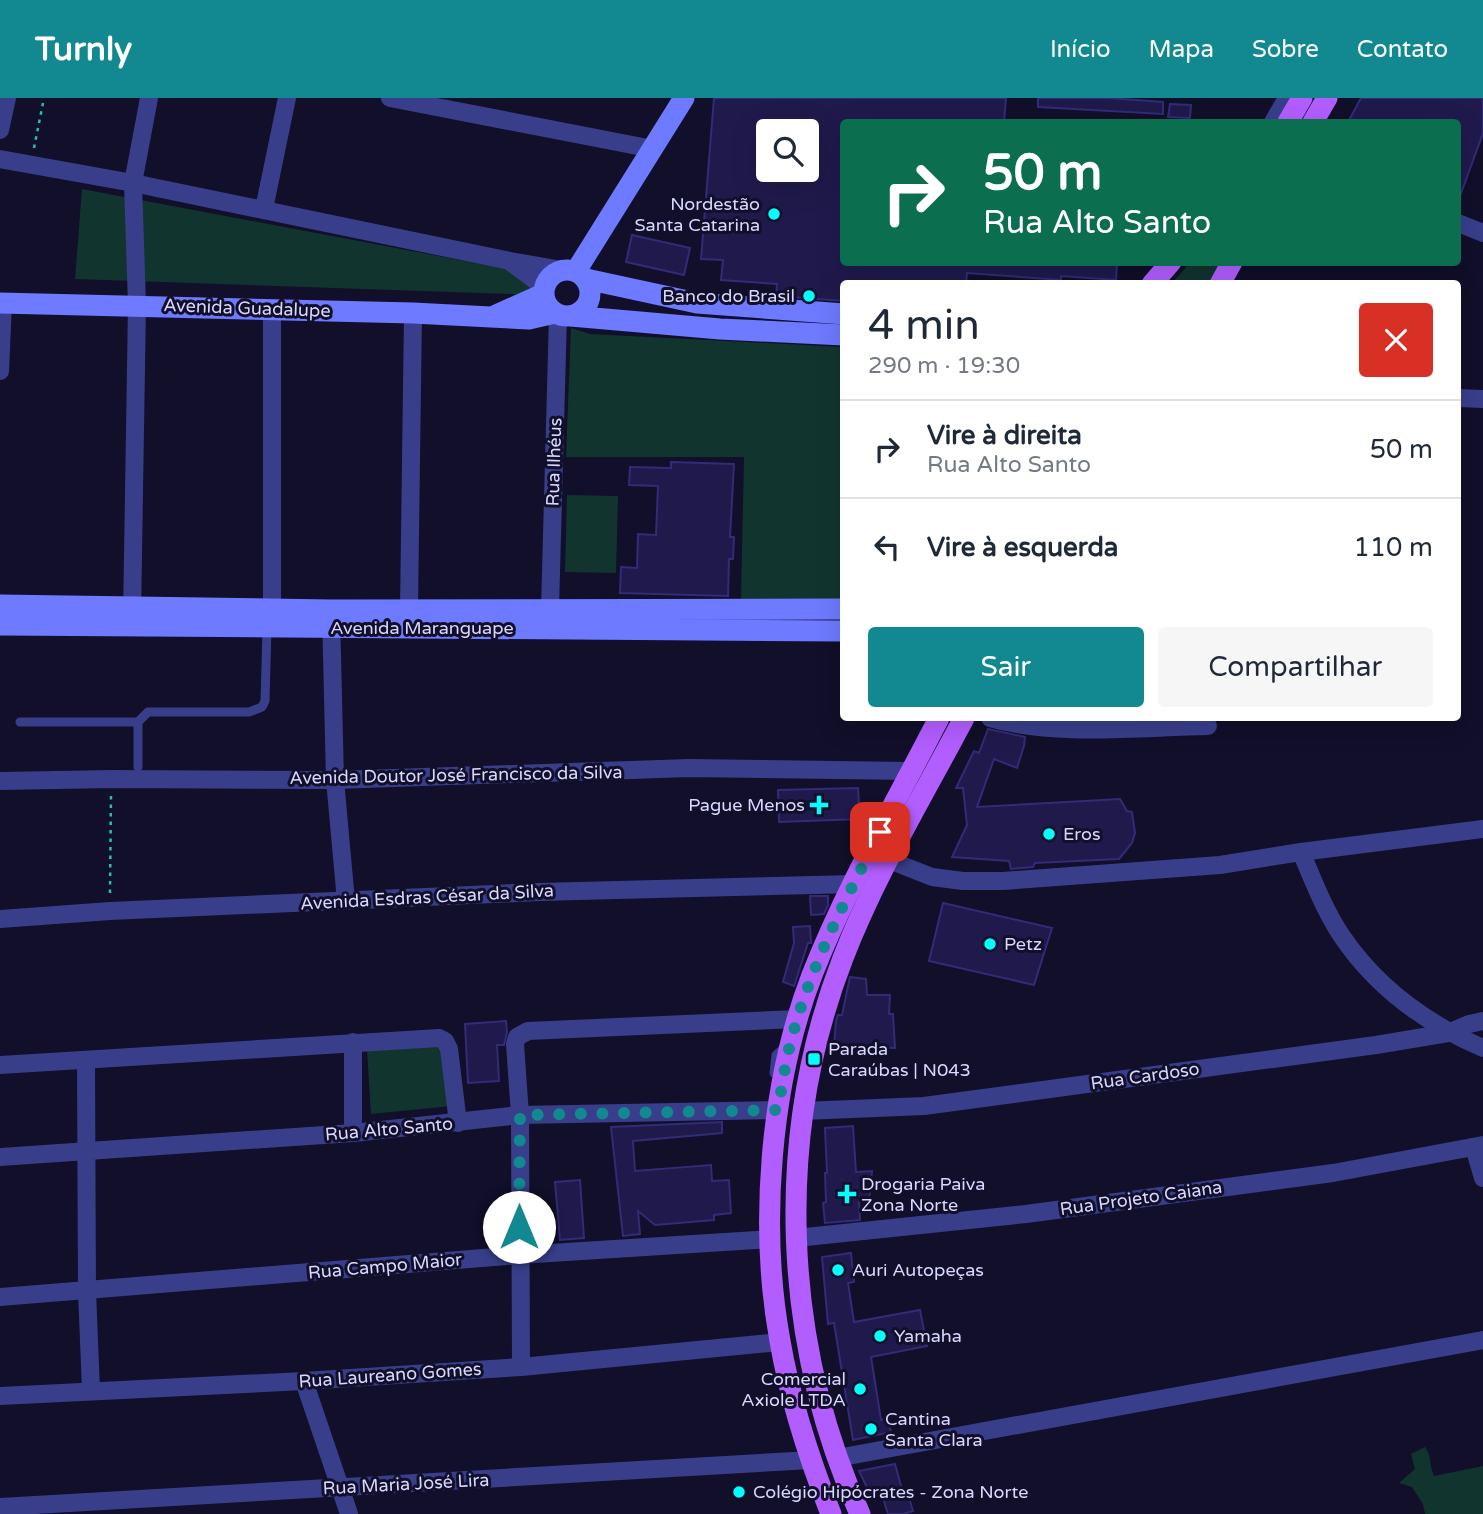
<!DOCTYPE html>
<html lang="pt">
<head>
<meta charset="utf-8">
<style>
  :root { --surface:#fff; --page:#f6f6f7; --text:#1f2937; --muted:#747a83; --line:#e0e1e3; --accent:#128990 }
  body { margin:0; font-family:"Varela Round",sans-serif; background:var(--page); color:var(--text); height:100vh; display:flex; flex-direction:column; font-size:26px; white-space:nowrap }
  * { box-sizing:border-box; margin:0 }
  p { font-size:23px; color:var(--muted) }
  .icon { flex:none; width:38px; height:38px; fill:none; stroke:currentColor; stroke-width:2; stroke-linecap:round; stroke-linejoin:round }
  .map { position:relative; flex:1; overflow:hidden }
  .details { position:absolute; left:840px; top:182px; width:621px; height:441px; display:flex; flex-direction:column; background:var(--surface); border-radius:7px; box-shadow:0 7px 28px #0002 }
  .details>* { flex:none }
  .hud { position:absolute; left:840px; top:21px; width:621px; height:147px; border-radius:7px; box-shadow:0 7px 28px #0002; background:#0b6e4f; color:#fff; overflow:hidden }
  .fabs { position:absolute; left:756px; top:21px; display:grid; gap:14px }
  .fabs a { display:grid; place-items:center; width:63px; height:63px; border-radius:7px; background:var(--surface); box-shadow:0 7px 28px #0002; font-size:35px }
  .pin { position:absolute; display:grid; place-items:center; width:60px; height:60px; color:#fff; margin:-30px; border-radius:14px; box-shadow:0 4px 10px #0006 }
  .me { position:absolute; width:77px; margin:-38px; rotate:0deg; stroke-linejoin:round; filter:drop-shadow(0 0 5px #0008) }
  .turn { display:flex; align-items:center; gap:24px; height:147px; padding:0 28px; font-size:32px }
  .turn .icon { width:91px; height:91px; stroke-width:2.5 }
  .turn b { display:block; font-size:49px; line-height:60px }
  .round { display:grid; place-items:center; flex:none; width:74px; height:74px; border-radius:7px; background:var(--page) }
  .headline { display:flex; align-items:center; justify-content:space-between; height:119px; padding:0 28px }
  h1 { font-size:42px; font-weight:600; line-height:52px }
  .button { display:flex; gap:14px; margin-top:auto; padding:14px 28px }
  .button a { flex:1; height:80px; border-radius:7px; background:var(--accent); color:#fff; font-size:28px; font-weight:600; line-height:80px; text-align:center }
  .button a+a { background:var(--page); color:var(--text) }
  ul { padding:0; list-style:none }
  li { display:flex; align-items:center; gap:21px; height:98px; padding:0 28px; border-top:2px solid var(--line) }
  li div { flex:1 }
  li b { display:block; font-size:26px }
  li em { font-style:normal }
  header { display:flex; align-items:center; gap:42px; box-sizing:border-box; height:98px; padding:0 35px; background:var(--accent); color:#fff }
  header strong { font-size:33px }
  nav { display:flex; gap:38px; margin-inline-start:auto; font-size:24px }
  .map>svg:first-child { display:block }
  .green { fill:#12342f }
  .building { fill:#1f1a4b; stroke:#322b78; stroke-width:2; fill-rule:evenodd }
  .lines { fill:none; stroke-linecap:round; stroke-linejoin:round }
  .path { stroke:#2ac0a7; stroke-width:2.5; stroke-dasharray:3.5 5; stroke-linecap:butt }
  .lane { stroke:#383e8a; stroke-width:9 }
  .street { stroke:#383e8a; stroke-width:18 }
  .secondary { stroke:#6e7aff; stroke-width:21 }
  .primary { stroke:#b25eff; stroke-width:21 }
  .route { stroke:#128990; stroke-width:12; stroke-dasharray:0 21.6 }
  .poi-dot { fill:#03fffd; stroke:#110f29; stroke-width:2.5 }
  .labels { text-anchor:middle; stroke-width:6; stroke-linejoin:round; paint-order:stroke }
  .poi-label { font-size:18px; fill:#d8d7ff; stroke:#110f29; text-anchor:start }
  .street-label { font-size:18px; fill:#d8d7ff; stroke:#110f29 }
</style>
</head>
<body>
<header>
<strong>Turnly</strong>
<nav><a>Início</a><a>Mapa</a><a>Sobre</a><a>Contato</a></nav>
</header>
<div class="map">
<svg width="1483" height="1416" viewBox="0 0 1483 1416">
  <rect width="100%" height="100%" fill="#110f29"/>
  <g class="green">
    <polygon points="82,91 513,172 538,197 75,181"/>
    <polygon points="1190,165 1228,165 1216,185 1171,186"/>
    <polygon points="571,230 590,236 843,249 843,502 741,502 744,359 566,359"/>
    <polygon points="567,397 618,398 616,475 565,474"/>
    <polygon points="445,947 451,1008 371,1016 367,952"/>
    <path d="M1425,1349C1432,1358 1429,1368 1434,1378L1483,1368V1416H1425L1423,1406L1412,1389L1399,1385L1415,1371L1411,1356Z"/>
  </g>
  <g class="building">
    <path d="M714,0H1006L1004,24H844V164H1117L1116,182L1061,178V182L967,175L966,186H844V203L776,198L777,186L721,182L723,162L701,161ZM768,33H807V72H768Z"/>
    <polygon points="1038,0 1109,0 1163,4 1163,16 1038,9"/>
    <polygon points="1361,0 1483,0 1483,35 1459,101 1458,24 1348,24"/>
    <polygon points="1170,6 1191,7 1190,20 1168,19"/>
    <polygon points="632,137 690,150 684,177 626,164"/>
    <polygon points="671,364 734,366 730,439 734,439 733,461 729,461 728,498 620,495 621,469 637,470 638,436 656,437 658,388 629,387 630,369 671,370"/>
    <polygon points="988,631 1025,639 1024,648 1017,670 994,661 977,709 1120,701 1127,713 1132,714 1135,735 1132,745 1119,761 1035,765 1033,769 1011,771 1009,763 952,759 967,727 963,690 956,690 974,653 979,655"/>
    <polygon points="858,690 860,721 779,724 778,692"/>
    <polygon points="810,798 828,798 828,807 824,816 811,817"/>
    <polygon points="943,805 1052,830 1034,887 929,863"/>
    <polygon points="810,828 811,845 808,845 794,888 783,884 794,845 793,829"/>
    <polygon points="850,879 866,881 867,897 890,897 889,916 893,916 895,950 834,948 836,923 838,917 842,917"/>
    <polygon points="506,923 507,934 504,947 497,947 499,983 468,985 465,926"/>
    <polygon points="722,1024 722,1035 633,1043 635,1073 711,1067 712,1083 729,1082 731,1115 714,1117 714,1122 655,1127 638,1113 640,1136 623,1138 611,1029"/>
    <polygon points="853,1028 856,1074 872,1073 869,1103 859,1104 860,1122 825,1125 823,1105 826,1104 825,1075 827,1075 825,1030"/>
    <polygon points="580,1082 584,1140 560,1142 555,1084"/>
    <polygon points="851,1155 854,1184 848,1185 854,1224 920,1212 927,1248 871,1259 881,1322 888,1320 891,1334 853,1342 834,1225 828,1226 822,1159"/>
    <polygon points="895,1366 903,1395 907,1393 913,1413 903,1416 888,1416 882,1397 872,1400 859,1373"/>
  </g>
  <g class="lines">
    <g class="path">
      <polyline points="34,50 44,0"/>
      <polyline points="110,795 111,697"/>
    </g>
    <g class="lane">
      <polyline points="20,624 138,624"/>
      <polyline points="138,669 138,624 148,614 249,614 262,609 265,603 267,530"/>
      <polyline points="774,975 776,957 786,948"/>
    </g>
    <g class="street">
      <polyline points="390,0 653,51"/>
      <polyline points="1273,24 1287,0"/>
      <polyline points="0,32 7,0"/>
      <polyline points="0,61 133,85 510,163 562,172"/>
      <polyline points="264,111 287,0"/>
      <polyline points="1458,125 1483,135"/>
      <polyline points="512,165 544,189"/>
      <polyline points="0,273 3,205"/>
      <polyline points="1458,300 1483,301"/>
      <polyline points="409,511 413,215"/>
      <polyline points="550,511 558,217"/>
      <polyline points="272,512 272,211"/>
      <polyline points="331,516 335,682 346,803"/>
      <polyline points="132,520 137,207 133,85 149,0"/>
      <path d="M990,620C1056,639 1140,629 1208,628"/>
      <polyline points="0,683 112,681 335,682 689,670 911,673"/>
      <path d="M1301,754C1313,782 1324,811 1341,837C1376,889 1427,926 1483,950"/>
      <polyline points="889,762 932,779 963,783 1003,783 1220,767 1301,754 1483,731"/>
      <polyline points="0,821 110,813 539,794 854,786"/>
      <polyline points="86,962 87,1193 91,1292"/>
      <polyline points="0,967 439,940 445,943 449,951 458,1025"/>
      <polyline points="803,1013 924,1008 1376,947 1448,935 1469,926 1483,923"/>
      <polyline points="353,1035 353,944"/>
      <polyline points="1474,1049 1483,1080"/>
      <polyline points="0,1059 353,1035 520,1017 778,1012"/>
      <polyline points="796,1140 1026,1116 1333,1075 1483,1047"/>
      <polyline points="0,1199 519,1157 771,1141"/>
      <polyline points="521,1269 520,1017 515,946 517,939 528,933 797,921"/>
      <polyline points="304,1283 349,1416"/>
      <polyline points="0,1298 304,1283 521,1269 780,1244"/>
      <polyline points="837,1360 1483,1242"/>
      <polyline points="0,1409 811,1362"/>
    </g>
    <g class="secondary">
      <circle cx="567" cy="195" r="23"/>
      <polyline points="576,173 684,0"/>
      <polyline points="586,181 697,205 844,216"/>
      <polyline points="0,205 413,215 529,221 555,215"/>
      <polyline points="496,217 543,196"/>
      <polyline points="571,218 720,231 844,237"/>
      <polyline points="0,507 331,512 844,511"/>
      <polyline points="0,527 844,533"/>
    </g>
    <g class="primary">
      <polyline points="1288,24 1302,0"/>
      <polyline points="1313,24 1327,0"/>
      <polyline points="1152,186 1171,164"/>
      <polyline points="1220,186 1232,164"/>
      <path d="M831,1416C809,1360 790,1302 780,1243C759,1128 770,986 812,877C847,788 896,704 939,620"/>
      <path d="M860,1416C782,1243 774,1038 843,860C875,777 923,698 964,620"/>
    </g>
  </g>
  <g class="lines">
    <path class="route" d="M519,1129L520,1017L778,1012C782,989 785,965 791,943C810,869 846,801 880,734"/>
  </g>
  <g class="poi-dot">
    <circle cx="774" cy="116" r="7"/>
    <circle cx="809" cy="198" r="7"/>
    <path d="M815.5 696.5h7v7h7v7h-7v7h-7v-7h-7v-7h7z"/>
    <circle cx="1049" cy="736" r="7"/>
    <circle cx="990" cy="846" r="7"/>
    <rect x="807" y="954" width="14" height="14" rx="3.5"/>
    <path d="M843.5 1085.5h7v7h7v7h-7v7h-7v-7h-7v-7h7z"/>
    <circle cx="838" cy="1172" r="7"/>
    <circle cx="880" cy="1238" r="7"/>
    <circle cx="860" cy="1291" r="7"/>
    <circle cx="871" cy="1331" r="7"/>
    <circle cx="739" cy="1394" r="7"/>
  </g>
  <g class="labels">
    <g class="poi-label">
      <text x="760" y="112" text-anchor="end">Nordestão<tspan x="760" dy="21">Santa Catarina</tspan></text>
      <text x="795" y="204" text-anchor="end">Banco do Brasil</text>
      <text x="805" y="713" text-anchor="end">Pague Menos</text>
      <text x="1063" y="742">Eros</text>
      <text x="1004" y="852">Petz</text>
      <text x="828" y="957">Parada<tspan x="828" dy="21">Caraúbas | N043</tspan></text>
      <text x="861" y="1092">Drogaria Paiva<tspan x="861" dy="21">Zona Norte</tspan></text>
      <text x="852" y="1178">Auri Autopeças</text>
      <text x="894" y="1244">Yamaha</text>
      <text x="846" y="1287" text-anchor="end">Comercial<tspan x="846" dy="21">Axiole LTDA</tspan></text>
      <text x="885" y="1327">Cantina<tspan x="885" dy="21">Santa Clara</tspan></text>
      <text x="753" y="1400">Colégio Hipócrates - Zona Norte</text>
    </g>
    <g class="street-label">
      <text transform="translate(247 210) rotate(2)" y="6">Avenida Guadalupe</text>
      <text transform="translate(554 364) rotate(-88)" y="6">Rua Ilhéus</text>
      <text x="422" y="536">Avenida Maranguape</text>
      <text transform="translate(456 677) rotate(-1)" y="6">Avenida Doutor José Francisco da Silva</text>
      <text transform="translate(427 799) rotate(-3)" y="6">Avenida Esdras César da Silva</text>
      <text transform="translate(1145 978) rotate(-8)" y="6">Rua Cardoso</text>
      <text transform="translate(389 1031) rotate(-5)" y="6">Rua Alto Santo</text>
      <text transform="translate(1141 1100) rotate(-8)" y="6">Rua Projeto Caiana</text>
      <text transform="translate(385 1168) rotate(-5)" y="6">Rua Campo Maior</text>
      <text transform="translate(390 1277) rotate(-4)" y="6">Rua Laureano Gomes</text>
      <text transform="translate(406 1386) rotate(-3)" y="6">Rua Maria José Lira</text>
    </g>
  </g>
</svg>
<div class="fabs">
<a><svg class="icon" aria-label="search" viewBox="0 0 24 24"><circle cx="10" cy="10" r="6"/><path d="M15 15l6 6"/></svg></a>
</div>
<div class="pin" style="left:880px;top:734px;background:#d93025"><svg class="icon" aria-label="arrive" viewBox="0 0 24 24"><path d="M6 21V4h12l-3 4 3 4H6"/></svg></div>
<svg class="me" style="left:519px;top:1129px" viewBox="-20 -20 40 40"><circle r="19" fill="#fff"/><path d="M0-13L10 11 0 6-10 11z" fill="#128990"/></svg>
<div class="hud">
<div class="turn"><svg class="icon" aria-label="right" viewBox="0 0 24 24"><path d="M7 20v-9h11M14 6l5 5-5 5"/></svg><div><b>50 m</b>Rua Alto Santo</div></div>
</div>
<section class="details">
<div class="headline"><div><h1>4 min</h1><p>290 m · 19:30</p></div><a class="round" style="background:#d93025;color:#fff"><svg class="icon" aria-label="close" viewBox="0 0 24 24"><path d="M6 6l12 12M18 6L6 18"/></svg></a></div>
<ul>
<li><svg class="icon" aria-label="right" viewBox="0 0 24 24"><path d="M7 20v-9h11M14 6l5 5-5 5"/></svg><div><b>Vire à direita</b><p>Rua Alto Santo</p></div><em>50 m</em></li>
<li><svg class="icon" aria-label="left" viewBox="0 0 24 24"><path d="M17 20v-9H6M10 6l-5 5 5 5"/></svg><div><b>Vire à esquerda</b></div><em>110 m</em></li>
</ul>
<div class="button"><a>Sair</a><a>Compartilhar</a></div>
</section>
</div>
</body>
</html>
